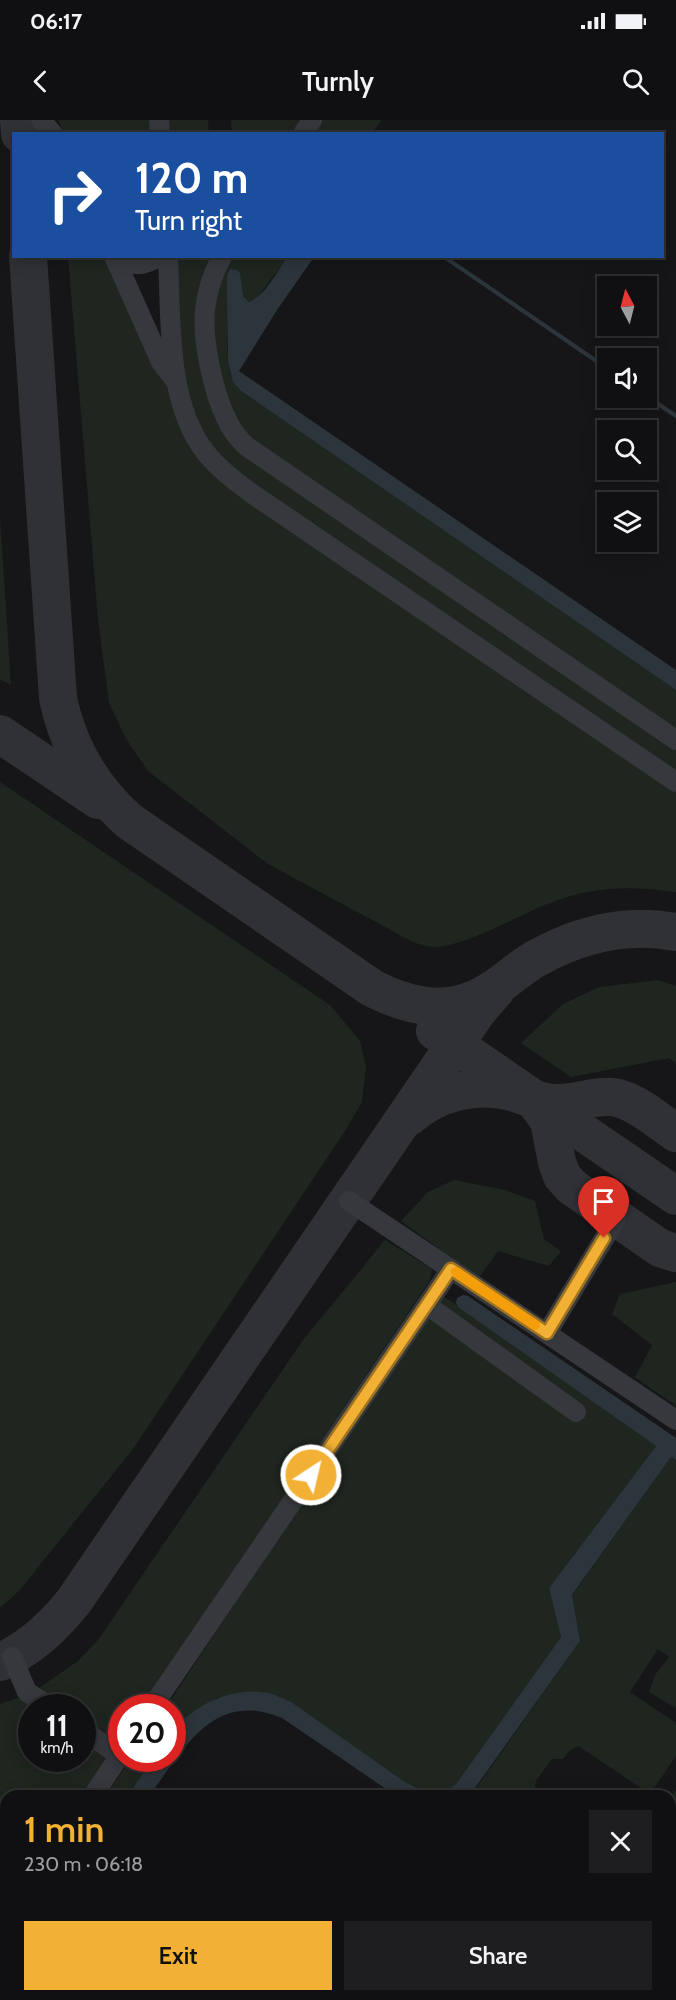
<!DOCTYPE html>
<html lang="en">
<head>
<meta charset="utf-8">
<style>
  :root { --surface:#101012; --page:#1e1e20; --text:#f1f3f6; --muted:#9c9d9f; --line:#303032; --accent:#f2b134 }
  body { margin:0; font-family:Cabin,sans-serif; background:var(--page); color:var(--text); height:100vh; display:flex; flex-direction:column; font-size:22px; white-space:nowrap }
  * { box-sizing:border-box; margin:0 }
  p { font-size:20px; color:var(--muted) }
  .icon { flex:none; width:33px; height:33px; fill:none; stroke:currentColor; stroke-width:2; stroke-linecap:round; stroke-linejoin:round }
  .map { position:relative; flex:1; overflow:hidden }
  .drawer { position:absolute; left:0px; top:1670px; width:676px; height:212px; display:flex; flex-direction:column; background:var(--surface); border-radius:18px 18px 0 0; box-shadow:0 3px 15px #0003,0 0 0 2px var(--line) }
  .drawer>* { flex:none }
  .hud { position:absolute; left:12px; top:12px; width:652px; height:126px; border-radius:0px; box-shadow:0 3px 15px #0003,0 0 0 2px var(--line); background:#1a4fa0; color:#fff; overflow:hidden }
  .needle { width:39px; rotate:353deg }
  .controls { position:absolute; left:597px; top:156px; display:grid; gap:12px }
  .controls a { display:grid; place-items:center; width:60px; height:60px; border-radius:0px; background:var(--surface); box-shadow:0 3px 15px #0003,0 0 0 2px var(--line); font-size:30px }
  .speed { position:absolute; left:18px; top:1574px; display:flex; gap:12px; font-size:30px; font-weight:700; text-align:center }
  .speed>* { display:grid; place-content:center; width:78px; height:78px; border-radius:50%; background:var(--surface); box-shadow:0 3px 15px #0003,0 0 0 2px var(--line); line-height:1 }
  .speed small { font-size:15px; font-weight:400 }
  .speed .limit { border:9px solid #d22; background:#fff; color:#111 }
  .pin { position:absolute; display:grid; place-items:center; width:51px; height:51px; color:#fff; margin:-62px -26px; border-radius:50% 50% 50% 0; rotate:-45deg; box-shadow:0 0 6px #0007 }
  .pin .icon { rotate:45deg }
  .me { position:absolute; width:66px; margin:-33px; rotate:35deg; stroke-linejoin:round; filter:drop-shadow(0 0 4px #0008) }
  .turn { display:flex; align-items:center; gap:21px; height:126px; padding:0 24px; font-size:27px }
  .turn .icon { width:78px; height:78px; stroke-width:2.5 }
  .turn b { display:block; font-size:42px; line-height:51px }
  .round { display:grid; place-items:center; flex:none; width:63px; height:63px; border-radius:0px; background:var(--page) }
  .summary { display:flex; align-items:center; justify-content:space-between; height:102px; padding:0 24px }
  h1 { font-size:36px; font-weight:600; line-height:45px; color:var(--accent) }
  .button { display:flex; gap:12px; margin-top:auto; padding:12px 24px }
  .button a { flex:1; height:69px; border-radius:0px; background:var(--accent); color:#111; font-size:24px; font-weight:600; line-height:69px; text-align:center }
  .button a+a { background:var(--page); color:var(--text) }
  .status { display:flex; justify-content:space-between; align-items:center; height:42px; padding:0 30px; background:var(--surface); direction:ltr }
  .status svg { height:16px; fill:currentColor }
  header { display:flex; justify-content:space-between; align-items:center; height:78px; padding:0 24px; background:var(--surface); font-size:27px; font-weight:600 }
  .map>svg:first-child { display:block }
  .green { fill:#1e261f }
  .water { fill:#2c353c }
  .lines { fill:none; stroke-linecap:round; stroke-linejoin:round }
  .stream { stroke:#2c353c; stroke-width:4 }
  .taxiway { stroke:#303135; stroke-width:38 }
  .minor { stroke:#37383d; stroke-width:20 }
  .route-casing { stroke:#9d7322; stroke-width:15 }
  .route { stroke:#f2b134; stroke-width:10 }
  .slow { stroke:#f59e0b; stroke-width:10 }
</style>
</head>
<body>
<div class="status"><b>06:17</b><svg viewBox="0 0 49 12"><path d="M0 12V9h3v3zM5 12V6h3v6zM10 12V3h3v9zM15 12V0h3v12zM26 1h20v11H26zM47 4h2v5h-2z"/></svg></div>
<header><svg class="icon" aria-label="back" viewBox="0 0 24 24"><path d="M15 5l-7 7 7 7"/></svg>Turnly<svg class="icon" aria-label="search" viewBox="0 0 24 24"><circle cx="10" cy="10" r="6"/><path d="M15 15l6 6"/></svg></header>
<div class="map">
<svg width="676" height="1880" viewBox="0 0 676 1880">
  <rect width="100%" height="100%" fill="#161618"/>
  <g class="green">
    <polygon points="58,0 153,0 154,13 64,13"/>
    <polygon points="163,0 208,0 209,13 164,13"/>
    <polygon points="231,0 308,0 299,14 232,13"/>
    <polygon points="317,0 382,0 372,13 308,14"/>
    <path d="M68,137H107L165,258L192,325L676,669V772C629,766 595,766 550,783C518,795 468,826 435,827C428,827 419,824 413,822L268,744L148,651L126,619L109,583L98,499Z"/>
    <polygon points="172,137 218,137 206,166 221,297 676,626 676,656 231,350 200,315 181,245"/>
    <polygon points="227,137 288,137 256,179 249,182 243,176 228,205 227,230 230,254 241,271 676,570 676,613 249,319 228,288 209,198"/>
    <polygon points="0,398 11,565 0,559"/>
    <polygon points="0,662 330,885 360,921 366,947 362,982 345,1011 133,1329 19,1471 0,1488"/>
    <polygon points="658,860 676,866 676,943 669,938 571,957 521,923 563,884 599,867"/>
    <polygon points="454,1060 505,1070 535,1081 544,1119 561,1131 549,1146 498,1131 479,1158 401,1101 428,1072"/>
    <polygon points="385,1120 432,1149 430,1160 142,1587 122,1587 121,1617 117,1624 83,1601 82,1587 62,1587 36,1570 78,1541 98,1520 303,1220"/>
    <polygon points="676,1162 676,1286 635,1257 652,1225 612,1194 620,1174"/>
    <path d="M442,1175L656,1326L549,1468L561,1517L456,1664C436,1680 426,1672 405,1662L291,1583L270,1574L251,1572L217,1578L178,1605L173,1612L172,1587H166L420,1204Z"/>
    <polygon points="671,1337 676,1340 676,1588 649,1572 655,1555 669,1537 658,1529 630,1572 676,1603 676,1636 650,1674 578,1626 568,1632 563,1639 552,1639 543,1651 536,1661 535,1666 538,1675 474,1676 472,1674 580,1521 572,1476"/>
    <polygon points="27,1575 44,1587 32,1587 32,1638 82,1638 83,1614 110,1633 86,1675 6,1676 6,1875 54,1875 54,1880 0,1880 0,1584"/>
    <polygon points="131,1638 154,1638 128,1675 106,1676"/>
    <polygon points="676,1670 676,1839 670,1835 670,1678"/>
  </g>
  <g class="water">
    <path d="M288,136L314,137L277,190L239,251L676,550V570L241,271L233,262L228,242L227,156L230,149L237,150L240,153L243,176L249,182C266,175 277,151 288,136Z"/>
    <path d="M463,1175L468,1176L676,1318V1340L671,1337L572,1475L580,1521L470,1675H395L282,1598C214,1569 183,1629 150,1675H128L154,1638H172L173,1612C193,1584 234,1566 269,1573C276,1575 284,1579 291,1582L405,1662C426,1672 436,1680 456,1664L561,1517L549,1468L656,1326L458,1187L456,1183L457,1178Z"/>
  </g>
  <g class="lines">
    <g class="stream">
      <polyline points="443,136 608,249"/>
      <polyline points="646,276 676,296"/>
      <polyline points="670,1835 676,1838"/>
    </g>
    <g class="taxiway">
      <polyline points="19,0 20,14"/>
      <path d="M28,136L58,578C68,627 92,668 129,701L372,868C411,888 450,896 490,871C507,861 521,846 539,837C581,814 628,803 676,812"/>
      <polyline points="0,614 98,680"/>
      <polyline points="435,911 676,1076"/>
      <polyline points="534,980 549,1001 557,1042 562,1056 572,1067 660,1128 676,1133"/>
      <path d="M409,997C437,972 476,963 512,972C528,977 541,983 557,983C578,984 601,972 621,979C641,985 659,1002 676,1013"/>
      <path d="M0,1542C30,1529 54,1506 74,1481L477,892L496,870"/>
    </g>
    <g class="minor">
      <polyline points="41,0 53,14"/>
      <polyline points="159,0 160,14"/>
      <polyline points="303,14 312,0"/>
      <polyline points="114,136 161,242 174,259"/>
      <path d="M116,136C135,147 141,147 161,136"/>
      <path d="M168,136C171,198 166,283 206,333C219,349 235,361 251,373L676,662"/>
      <path d="M222,136C213,153 207,171 205,190C202,220 213,272 227,300C231,310 238,318 246,326L676,620"/>
      <polyline points="349,1081 676,1300"/>
      <polyline points="427,1185 576,1292"/>
      <polyline points="547,1213 616,1099"/>
      <polyline points="12,1537 27,1572 50,1587"/>
      <polyline points="152,1587 451,1149"/>
      <polyline points="82,1610 119,1635"/>
      <polyline points="93,1676 122,1632"/>
      <polyline points="62,1875 62,1880"/>
    </g>
  </g>
  <g class="lines">
    <defs>
      <polyline id="route" points="311,1355 451,1149 547,1213 604,1118"/>
    </defs>
    <use href="#route" class="route-casing"/>
    <use href="#route" class="route"/>
    <polyline class="slow" points="456,1152 535,1205"/>
  </g>
</svg>
<div class="controls">
<a><svg class="needle" viewBox="-14 -14 28 28"><path d="M0-13l5 13h-10z" fill="#e53935"/><path d="M0 13l5-13h-10z" fill="#9c9d9f"/></svg></a>
<a><svg class="icon" aria-label="sound" viewBox="0 0 24 24"><path d="M4 9h4l5-4v14l-5-4H4zM17 9q2 3 0 6"/></svg></a>
<a><svg class="icon" aria-label="search" viewBox="0 0 24 24"><circle cx="10" cy="10" r="6"/><path d="M15 15l6 6"/></svg></a>
<a><svg class="icon" aria-label="layers" viewBox="0 0 24 24"><path d="M12 4l9 5-9 5-9-5zM3 14l9 5 9-5"/></svg></a>
</div>
<div class="speed"><div>11<small>km/h</small></div><div class="limit">20</div></div>
<div class="pin" style="left:604px;top:1118px;background:#d93025"><svg class="icon" aria-label="arrive" viewBox="0 0 24 24"><path d="M6 21V4h12l-3 4 3 4H6"/></svg></div>
<svg class="me" style="left:311px;top:1355px" viewBox="-20 -20 40 40"><circle r="17" fill="#f2b134" stroke="#fff" stroke-width="3"/><path d="M0-11L8 9 0 5-8 9z" fill="#fff"/></svg>
<div class="hud">
<div class="turn"><svg class="icon" aria-label="right" viewBox="0 0 24 24"><path d="M7 20v-9h11M14 6l5 5-5 5"/></svg><div><b>120 m</b>Turn right</div></div>
</div>
<section class="drawer">
<div class="summary"><div><h1>1 min</h1><p>230 m · 06:18</p></div><a class="round"><svg class="icon" aria-label="close" viewBox="0 0 24 24"><path d="M6 6l12 12M18 6L6 18"/></svg></a></div>
<div class="button"><a>Exit</a><a>Share</a></div>
</section>
</div>
</body>
</html>
